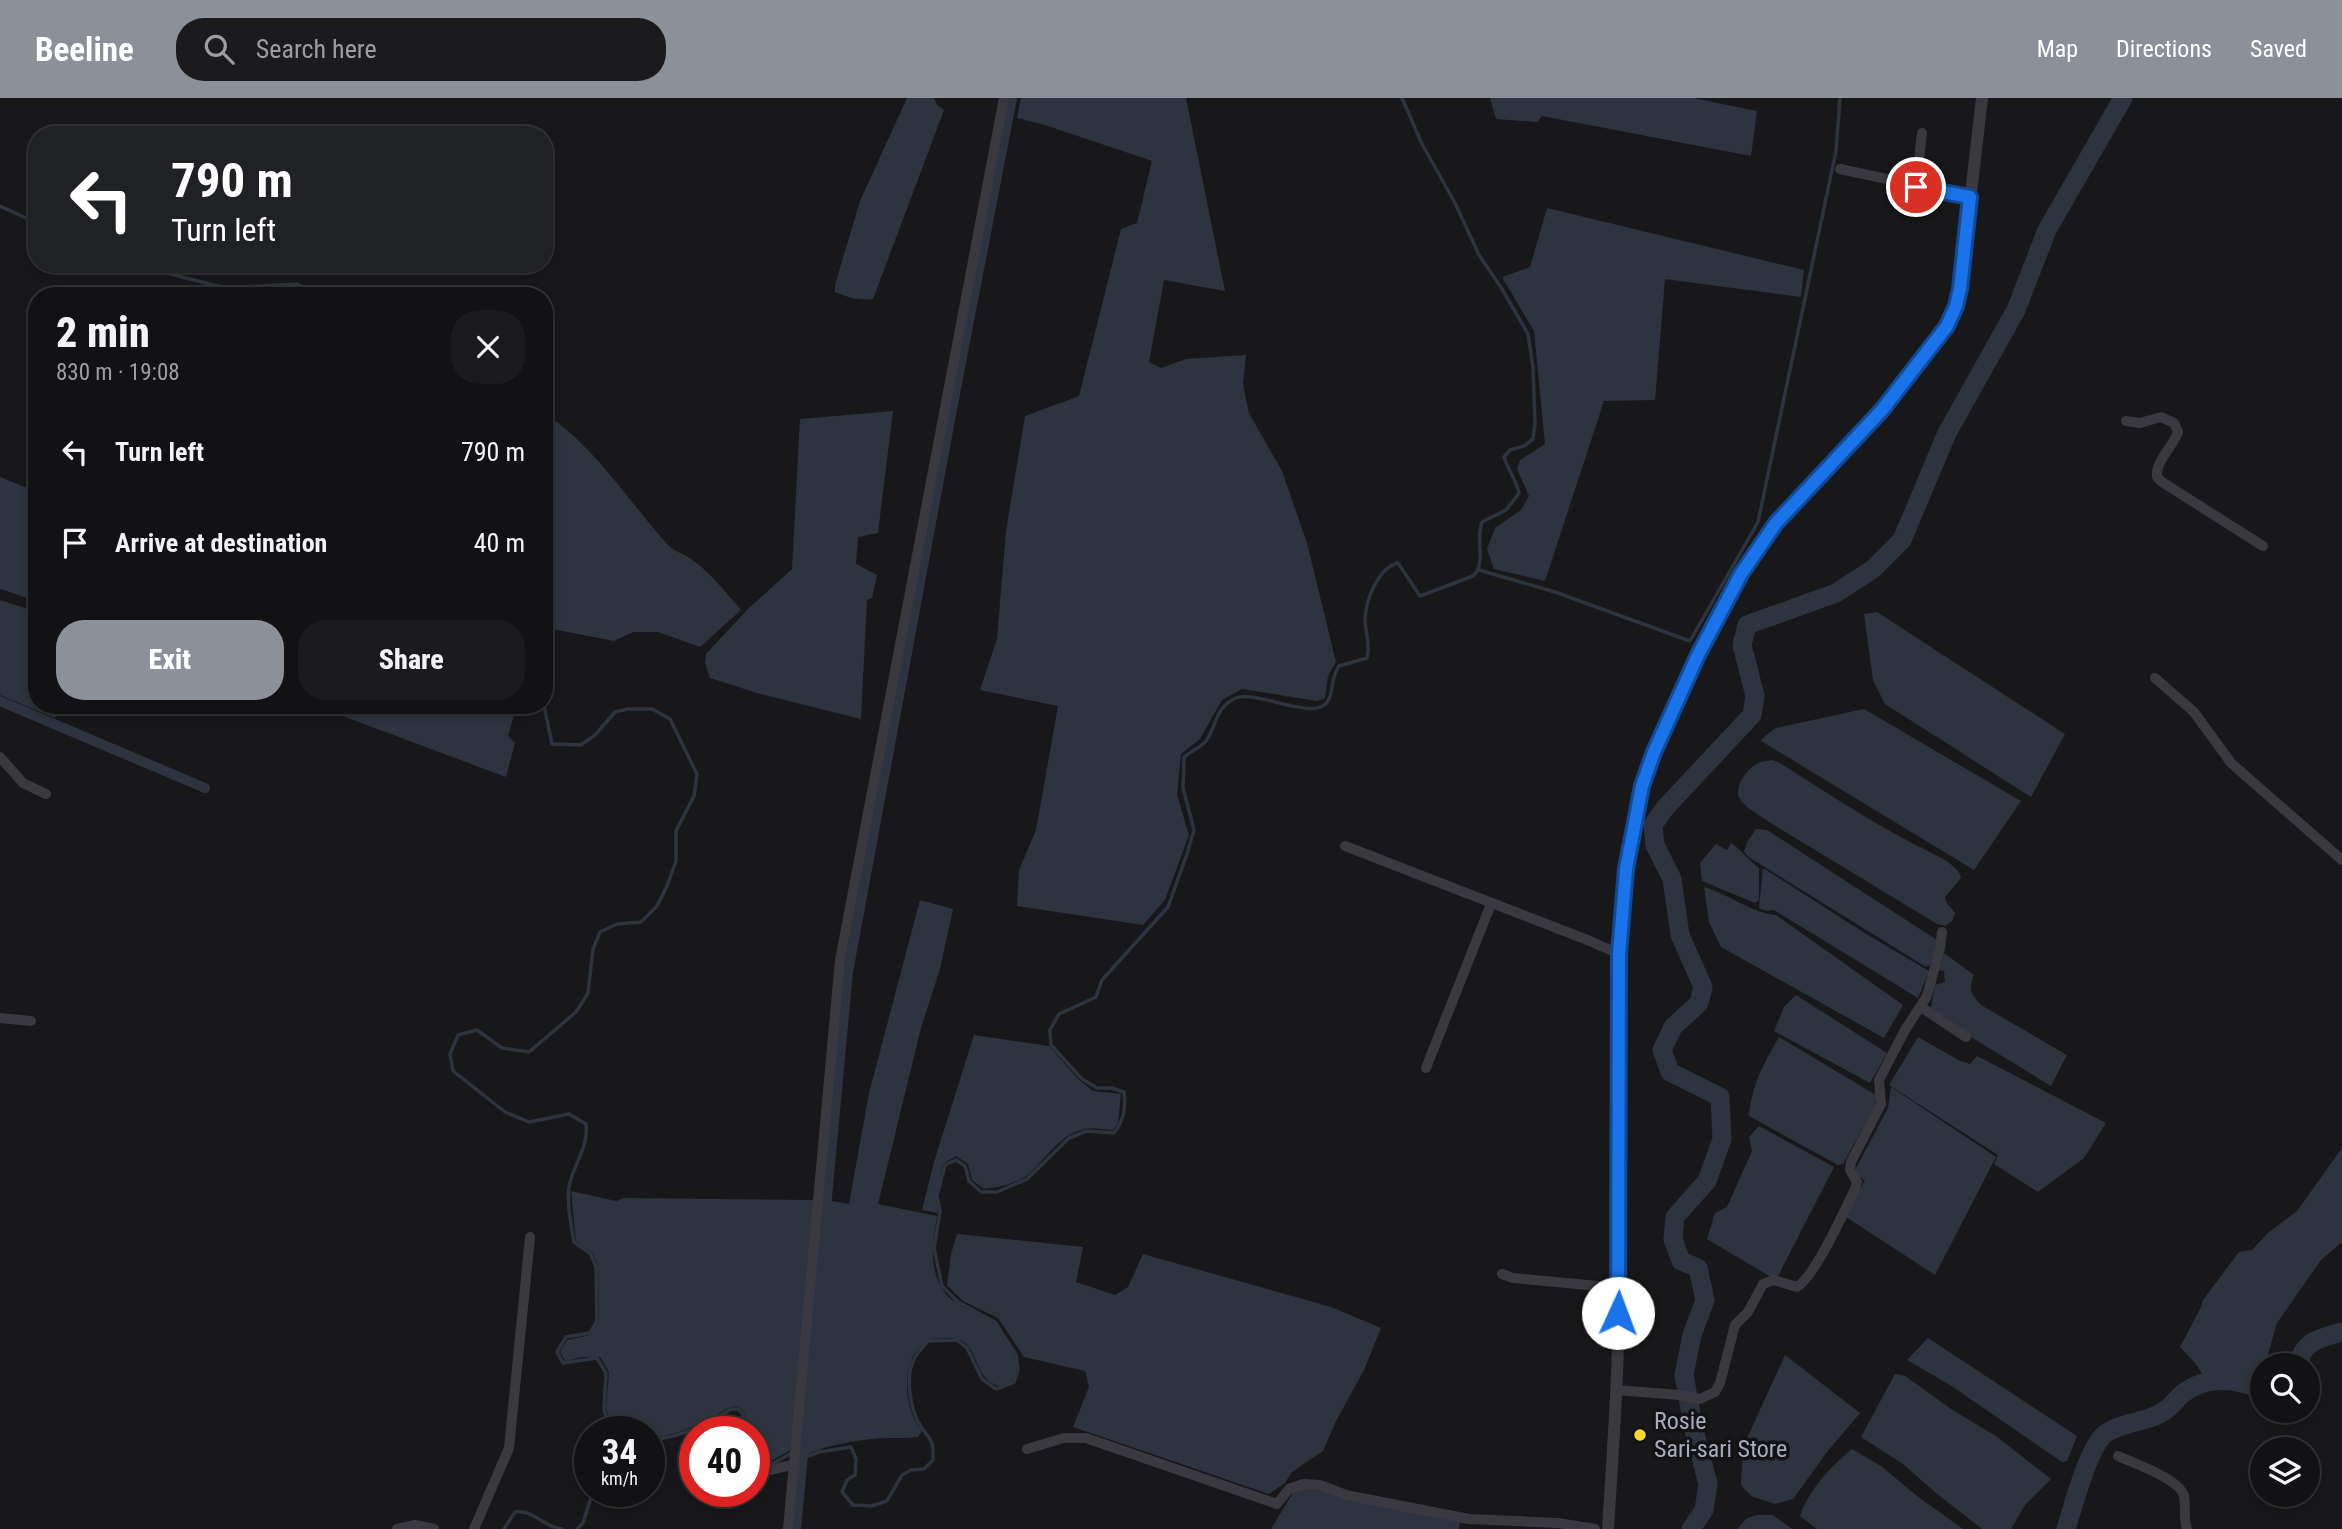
<!DOCTYPE html>
<html lang="en">
<head>
<meta charset="utf-8">
<style>
  :root { --surface:#121214; --page:#1b1b1d; --text:#f1f3f6; --muted:#9c9ea0; --line:#313234; --accent:#8c9099 }
  body { margin:0; font-family:"Roboto Condensed",sans-serif; background:var(--page); color:var(--text); height:100vh; display:flex; flex-direction:column; font-size:26px; white-space:nowrap }
  * { box-sizing:border-box; margin:0 }
  p { font-size:23px; color:var(--muted) }
  .icon { flex:none; width:38px; height:38px; fill:none; stroke:currentColor; stroke-width:2; stroke-linecap:round; stroke-linejoin:round }
  .map { position:relative; flex:1; overflow:hidden }
  .panel { position:absolute; left:28px; top:189px; width:525px; height:427px; display:flex; flex-direction:column; background:var(--surface); border-radius:28px; box-shadow:0 4px 10px #0003,0 0 0 2px var(--line) }
  .panel>* { flex:none }
  .top-card { position:absolute; left:28px; top:28px; width:525px; height:147px; border-radius:28px; box-shadow:0 4px 10px #0003,0 0 0 2px var(--line); background:#202124; color:#fff; overflow:hidden }
  .tools { position:absolute; left:2250px; top:1255px; display:grid; gap:14px }
  .tools a { display:grid; place-items:center; width:70px; height:70px; border-radius:50%; background:var(--surface); box-shadow:0 4px 10px #0003,0 0 0 2px var(--line); font-size:35px }
  .speed { position:absolute; left:574px; top:1318px; display:flex; gap:14px; font-size:35px; font-weight:700; text-align:center }
  .speed>* { display:grid; place-content:center; width:91px; height:91px; border-radius:50%; background:var(--surface); box-shadow:0 4px 10px #0003,0 0 0 2px var(--line); line-height:1 }
  .speed small { font-size:18px; font-weight:400 }
  .speed .limit { border:10px solid #d22; background:#fff; color:#111 }
  .pin { position:absolute; display:grid; place-items:center; width:60px; height:60px; color:#fff; margin:-30px; border:4px solid #fff; border-radius:50%; box-shadow:0 2px 7px #0007 }
  .me { position:absolute; width:77px; margin:-38px; rotate:2deg; stroke-linejoin:round; filter:drop-shadow(0 0 5px #0008) }
  .turn { display:flex; align-items:center; gap:24px; height:147px; padding:0 28px; font-size:32px }
  .turn .icon { width:91px; height:91px; stroke-width:2.5 }
  .turn b { display:block; font-size:49px; line-height:60px }
  .round { display:grid; place-items:center; flex:none; width:74px; height:74px; border-radius:28px; background:var(--page) }
  .headline { display:flex; align-items:center; justify-content:space-between; height:119px; padding:0 28px }
  h1 { font-size:42px; font-weight:800; line-height:52px }
  .cta { display:flex; gap:14px; margin-top:auto; padding:14px 28px }
  .cta a { flex:1; height:80px; border-radius:28px; background:var(--accent); color:#fff; font-size:28px; font-weight:800; line-height:80px; text-align:center }
  .cta a+a { background:var(--page); color:var(--text) }
  ul { padding:0; list-style:none }
  li { display:flex; align-items:center; gap:21px; height:91px; padding:0 28px }
  li div { flex:1 }
  li b { display:block; font-size:26px }
  li em { font-style:normal }
  header { display:flex; align-items:center; gap:42px; box-sizing:border-box; height:98px; padding:0 35px; background:var(--accent); color:#fff }
  header strong { font-size:33px }
  nav { display:flex; gap:38px; margin-inline-start:auto; font-size:24px }
  .search { width:490px; height:63px; background:var(--page); display:flex; align-items:center; gap:18px; box-sizing:border-box; padding:0 24px; border-radius:28px; color:var(--muted); font-size:26px }
  .map>svg:first-child { display:block }
  .water { fill:#2d343f }
  .lines { fill:none; stroke-linecap:round; stroke-linejoin:round }
  .stream { stroke:#2d343f; stroke-width:3.5 }
  .canal { stroke:#2d343f; stroke-width:10 }
  .river { stroke:#2d343f; stroke-width:19 }
  .minor { stroke:#39393f; stroke-width:10 }
  .tertiary { stroke:#39393f; stroke-width:12 }
  .route-casing { stroke:#114b97; stroke-width:18 }
  .route { stroke:#1a73e8; stroke-width:12 }
  .poi-dot { fill:#fbd62f; stroke:#131315; stroke-width:2.5 }
  .labels { text-anchor:middle; stroke-width:7; stroke-linejoin:round; paint-order:stroke }
  .poi-label { font-size:24px; fill:#a9acbb; stroke:#131315; text-anchor:start }
</style>
</head>
<body>
<header>
<strong>Beeline</strong>
<div class="search"><svg class="icon" aria-label="search" viewBox="0 0 24 24"><circle cx="10" cy="10" r="6"/><path d="M15 15l6 6"/></svg>Search here</div>
<nav><a>Map</a><a>Directions</a><a>Saved</a></nav>
</header>
<div class="map">
<svg width="2342" height="1431" viewBox="0 0 2342 1431">
  <rect width="100%" height="100%" fill="#18181a"/>
  <g class="water">
    <path d="M907,0H934L937,7L944,12L873,201C860,203 847,199 835,194V187L860,103Z"/>
    <polygon points="1021,0 1186,0 1225,193 1164,182 1149,264 1161,270 1186,261 1246,257 1243,286 1249,315 1282,373 1307,445 1336,564 1328,578 1325,600 1317,603 1242,591 1222,602 1200,641 1181,656 1177,697 1189,737 1165,802 1143,827 1017,808 1019,772 1036,732 1058,608 980,592 997,541 1006,433 1025,318 1079,298 1121,131 1137,125 1152,63 1045,27 1017,20"/>
    <polygon points="1490,0 1693,0 1757,13 1751,58 1542,18 1537,24 1496,21"/>
    <polygon points="1547,110 1804,172 1801,199 1665,181 1655,302 1604,303 1545,483 1494,471 1487,451 1495,430 1521,412 1529,398 1517,371 1520,362 1545,346 1534,233 1502,179 1530,169"/>
    <polygon points="893,313 878,435 858,439 856,466 877,477 872,500 867,502 861,621 757,595 710,580 705,565 706,556 748,511 792,471 800,321"/>
    <path d="M544,315C595,348 628,403 668,447C674,453 681,455 688,459C709,472 725,494 741,512L700,549L658,534H633L614,543L552,531L544,535Z"/>
    <polygon points="0,379 37,394 37,503 0,491"/>
    <polygon points="0,502 37,514 37,607 60,607 55,620 0,597"/>
    <polygon points="1877,514 2065,636 2031,699 1885,606 1873,582 1864,516"/>
    <polygon points="313,607 517,607 508,638 515,645 506,679"/>
    <polygon points="1864,611 2021,703 1974,772 1761,643 1765,638 1776,630"/>
    <path d="M1772,662L1780,665C1829,696 1878,729 1930,754C1940,759 1960,769 1961,780L1945,799L1946,804L1955,815L1952,823L1945,828L1937,826L1769,724C1760,717 1744,710 1739,699C1734,687 1750,667 1761,664C1763,663 1770,663 1772,662Z"/>
    <polygon points="1756,731 1767,732 1937,842 1932,865 1926,869 1750,760 1744,754 1747,744"/>
    <path d="M1731,745C1742,752 1748,762 1759,770V802L1755,805L1702,783L1700,765L1716,746L1727,752Z"/>
    <polygon points="1763,770 1871,839 1929,873 1918,900 1774,812 1766,813 1759,810"/>
    <path d="M1704,789C1729,796 1751,815 1776,817L1903,907L1884,940L1721,849L1709,824Z"/>
    <path d="M920,802L953,811L940,871L921,930L878,1106L937,1118C933,1141 929,1165 940,1187C950,1208 975,1212 992,1224C998,1228 1001,1236 1005,1241C1015,1257 1024,1275 1006,1289C972,1287 981,1247 957,1241C949,1239 937,1241 929,1241C923,1247 913,1255 911,1263C903,1285 907,1315 922,1333L918,1339C903,1341 887,1339 872,1341C851,1343 825,1348 805,1357L828,1102L849,1106L869,995Z"/>
    <path d="M1944,855L1974,877C1968,891 1971,896 1981,907L2067,957L2051,988L1961,933L1931,910L1935,887L1945,884L1944,873L1939,872Z"/>
    <polygon points="1796,897 1887,955 1870,985 1774,933 1784,909"/>
    <path d="M974,937L1049,948L1079,982L1093,993L1121,996L1118,1025L1113,1032C1104,1032 1094,1029 1085,1031C1060,1036 1048,1058 1030,1075C1019,1085 998,1090 984,1091L972,1082L968,1066L956,1058L943,1066L936,1097L938,1115L922,1112L934,1064Z"/>
    <path d="M1779,939L1876,997L1875,1008L1843,1066L1838,1067L1749,1018C1751,988 1764,965 1779,939Z"/>
    <polygon points="1918,939 1960,963 1970,966 1977,958 2106,1025 2084,1060 2038,1094 1994,1066 1998,1057 1889,987"/>
    <polygon points="1891,989 1996,1059 1935,1177 1843,1117 1865,1083 1854,1074 1888,1010"/>
    <polygon points="1759,1028 1834,1069 1776,1182 1707,1141 1715,1115 1727,1109 1752,1053 1749,1039"/>
    <polygon points="2342,1050 2342,1144 2321,1162 2277,1225 2265,1267 2263,1267 2259,1285 2223,1277 2203,1277 2195,1265 2180,1249 2201,1209 2203,1202 2239,1154 2252,1152 2268,1135 2297,1113"/>
    <path d="M571,1093L616,1103L625,1100L814,1102L793,1351L760,1369L754,1366V1334L741,1333L745,1315L738,1308C726,1308 719,1317 708,1322C691,1330 669,1339 649,1340V1334L614,1333L606,1311L609,1274L600,1259H581L565,1263L560,1254L567,1242L590,1237L599,1223L598,1168L593,1155L576,1144Z"/>
    <polygon points="957,1136 1083,1149 1076,1184 1115,1197 1128,1189 1143,1156 1331,1209 1381,1230 1364,1272 1336,1323 1323,1353 1292,1374 1285,1385 1269,1396 1073,1329 1089,1289 1085,1273 1024,1259 998,1220 963,1203 947,1187 951,1156"/>
    <polygon points="1928,1240 2077,1338 2067,1363 2062,1364 1950,1287 1907,1262"/>
    <polygon points="1785,1257 1860,1315 1827,1354 1793,1401 1775,1406 1751,1398 1741,1387 1743,1349"/>
    <polygon points="1895,1276 1905,1278 1954,1313 1996,1338 2051,1381 2025,1407 2011,1431 1982,1431 1936,1395 1903,1366 1861,1339"/>
    <path d="M1852,1351L1881,1368L1917,1398L1963,1431H1817L1800,1418C1808,1393 1832,1367 1852,1351Z"/>
    <polygon points="1303,1388 1460,1423 1459,1431 1271,1431 1294,1393"/>
    <polygon points="1757,1417 1773,1417 1792,1431 1737,1431 1747,1420"/>
  </g>
  <g class="lines">
    <g class="stream">
      <polyline points="0,108 37,125"/>
      <polyline points="147,166 166,175 226,190 297,186 318,198"/>
      <polyline points="1479,472 1555,494 1690,543 1758,424 1836,53 1840,0"/>
      <path d="M544,607L552,646L581,647L595,637L615,614L628,611H652L670,621L697,676L694,698L676,733V763L667,788L657,808L641,824L617,826L600,834L593,851L588,895L576,914L529,954L502,950L477,932L458,937L450,956L453,973L505,1014L529,1024L569,1016L586,1026C589,1049 573,1067 569,1089C567,1107 571,1127 574,1144L591,1156L596,1169L597,1223L590,1235L566,1239L557,1254L563,1265L597,1260L606,1275L604,1312L611,1334"/>
      <path d="M649,1342C679,1340 706,1327 731,1311H738L743,1316L739,1334"/>
      <path d="M799,1358L803,1360L819,1354L851,1349L856,1361L855,1377L847,1382L842,1394L853,1407L872,1408L887,1403L902,1377L911,1372L924,1371L933,1362C934,1340 930,1343 920,1327C910,1311 905,1278 914,1261C917,1255 923,1249 928,1243L957,1242L967,1250L982,1281L996,1291L1014,1284L1018,1272L1016,1257L995,1224L958,1204L942,1188L934,1150L940,1114L937,1097L945,1067L956,1062L965,1068L969,1083L981,1094H997L1027,1081L1069,1040L1087,1033L1114,1035C1124,1022 1126,1010 1124,994L1111,990H1097L1082,981L1051,947L1050,932L1059,916L1096,899L1102,882L1168,809L1187,756L1194,732L1183,690L1184,659C1190,654 1201,649 1206,643C1217,628 1214,610 1236,600C1256,591 1316,625 1328,603C1334,593 1330,581 1339,568L1367,560C1371,547 1365,534 1365,521C1366,501 1378,470 1398,465L1420,498L1473,478C1487,465 1475,442 1482,424L1506,412L1519,395C1517,383 1508,372 1504,359L1510,352L1524,348L1533,341L1535,326L1533,269L1528,236L1502,191L1479,157L1455,105L1422,46L1402,0"/>
      <polyline points="768,1368 792,1355"/>
      <path d="M504,1431L515,1414C535,1412 543,1429 562,1431"/>
      <polyline points="577,1431 583,1425 593,1393"/>
    </g>
    <g class="canal">
      <polyline points="0,603 205,690"/>
      <polyline points="796,1431 848,874 952,311 1012,0"/>
    </g>
    <g class="river">
      <path d="M2298,1267C2303,1242 2321,1240 2342,1234"/>
      <polyline points="1691,1431 1704,1412 1708,1386 1694,1332 1684,1277 1692,1237 1705,1202 1698,1170 1681,1163 1673,1141 1675,1119 1707,1083 1722,1041 1720,999 1670,974 1662,952 1673,929 1699,905 1703,889 1680,837 1672,781 1655,747 1653,727 1665,710 1752,617 1755,598 1742,547 1747,527 1836,495 1873,471 1902,442 1947,335 2016,212 2047,132 2123,0"/>
      <path d="M2066,1431C2073,1409 2088,1350 2105,1336C2121,1324 2144,1325 2161,1315C2169,1311 2175,1303 2181,1297C2205,1277 2235,1280 2263,1292"/>
    </g>
    <g class="minor">
      <polyline points="1840,71 1971,99"/>
      <polyline points="1916,89 1922,35"/>
      <path d="M2126,323L2140,325L2161,319L2174,325L2178,334C2173,349 2155,363 2157,379L2162,384L2263,448"/>
      <polyline points="2155,580 2194,614 2231,665 2342,762"/>
      <polyline points="0,659 23,685 46,696"/>
      <polyline points="1345,748 1590,843 1619,856"/>
      <polyline points="1921,909 1966,939"/>
      <polyline points="0,920 31,923"/>
      <polyline points="1426,970 1491,806"/>
      <polyline points="1502,1176 1513,1180 1619,1190"/>
      <path d="M1616,1292L1680,1297L1700,1301L1715,1294L1720,1285L1735,1227L1748,1214L1763,1186L1774,1182L1797,1189C1816,1177 1844,1113 1855,1091L1857,1084L1850,1072L1851,1064L1881,1006L1879,982L1905,932L1927,898L1940,850L1942,834"/>
      <polyline points="1027,1351 1064,1340 1086,1340 1277,1406 1289,1391 1303,1386 1320,1387 1346,1397 1469,1421 1558,1425 1595,1431"/>
      <path d="M2118,1358C2133,1365 2180,1381 2184,1398C2186,1409 2183,1420 2187,1431"/>
      <polyline points="754,1376 795,1366"/>
      <polyline points="397,1431 415,1427 434,1431"/>
      <polyline points="474,1431 509,1350 530,1139"/>
      <polyline points="788,1431 840,862 1004,0"/>
    </g>
    <path class="tertiary" d="M1608,1431C1613,1350 1619,1269 1619,1189C1621,1023 1604,854 1642,692C1653,644 1678,599 1699,555C1720,509 1745,461 1779,422C1822,373 1869,329 1910,278C1931,250 1952,226 1960,191L1982,0"/>
  </g>
  <g class="lines">
    <defs>
      <polyline id="route" points="1618,1215 1619,856 1626,771 1642,688 1654,654 1698,557 1741,476 1776,425 1882,312 1947,228 1956,208 1960,191 1970,99 1916,89"/>
    </defs>
    <use href="#route" class="route-casing"/>
    <use href="#route" class="route"/>
  </g>
  <circle class="poi-dot" cx="1640" cy="1337" r="7"/>
  <g class="labels">
    <g class="poi-label">
      <text x="1654" y="1331">Rosie<tspan x="1654" dy="28">Sari-sari Store</tspan></text>
    </g>
  </g>
</svg>
<div class="tools">
<a><svg class="icon" aria-label="search" viewBox="0 0 24 24"><circle cx="10" cy="10" r="6"/><path d="M15 15l6 6"/></svg></a>
<a><svg class="icon" aria-label="layers" viewBox="0 0 24 24"><path d="M12 4l9 5-9 5-9-5zM3 14l9 5 9-5"/></svg></a>
</div>
<div class="speed"><div>34<small>km/h</small></div><div class="limit">40</div></div>
<div class="pin" style="left:1916px;top:89px;background:#d93025"><svg class="icon" aria-label="arrive" viewBox="0 0 24 24"><path d="M6 21V4h12l-3 4 3 4H6"/></svg></div>
<svg class="me" style="left:1618px;top:1215px" viewBox="-20 -20 40 40"><circle r="19" fill="#fff"/><path d="M0-13L10 11 0 6-10 11z" fill="#1a73e8"/></svg>
<div class="top-card">
<div class="turn"><svg class="icon" aria-label="left" viewBox="0 0 24 24"><path d="M17 20v-9H6M10 6l-5 5 5 5"/></svg><div><b>790 m</b>Turn left</div></div>
</div>
<section class="panel">
<div class="headline"><div><h1>2 min</h1><p>830 m · 19:08</p></div><a class="round"><svg class="icon" aria-label="close" viewBox="0 0 24 24"><path d="M6 6l12 12M18 6L6 18"/></svg></a></div>
<ul>
<li><svg class="icon" aria-label="left" viewBox="0 0 24 24"><path d="M17 20v-9H6M10 6l-5 5 5 5"/></svg><div><b>Turn left</b></div><em>790 m</em></li>
<li><svg class="icon" aria-label="arrive" viewBox="0 0 24 24"><path d="M6 21V4h12l-3 4 3 4H6"/></svg><div><b>Arrive at destination</b></div><em>40 m</em></li>
</ul>
<div class="cta"><a>Exit</a><a>Share</a></div>
</section>
</div>
</body>
</html>
